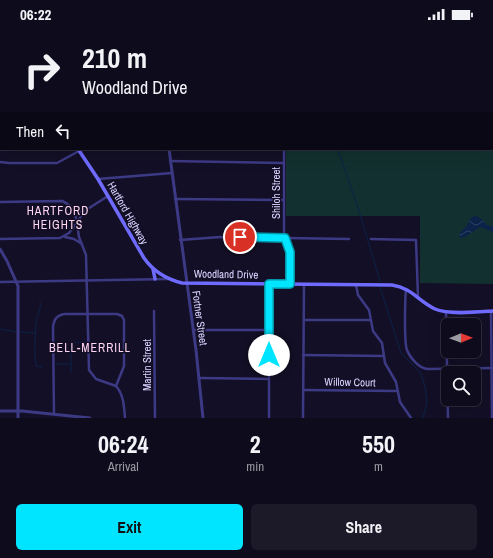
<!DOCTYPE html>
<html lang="en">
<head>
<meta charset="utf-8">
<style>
  :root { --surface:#0e0b1c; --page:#1c1929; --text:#f1f3f6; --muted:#9b9ba3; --line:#2e2b3b; --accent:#00e5ff }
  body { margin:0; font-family:"Archivo Narrow",sans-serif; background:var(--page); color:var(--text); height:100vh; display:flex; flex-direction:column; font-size:15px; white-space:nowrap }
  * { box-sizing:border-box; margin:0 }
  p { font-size:13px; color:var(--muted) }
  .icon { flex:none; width:22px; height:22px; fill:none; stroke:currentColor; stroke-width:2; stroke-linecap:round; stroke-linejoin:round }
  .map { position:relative; height:390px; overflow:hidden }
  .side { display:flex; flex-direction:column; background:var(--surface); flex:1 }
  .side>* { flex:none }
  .banner { position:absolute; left:0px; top:0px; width:493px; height:122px; box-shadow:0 4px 16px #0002,0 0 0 1px var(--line); background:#0e0b1c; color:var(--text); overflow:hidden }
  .needle { width:26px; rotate:89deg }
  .tools { position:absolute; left:441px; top:290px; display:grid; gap:8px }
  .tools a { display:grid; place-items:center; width:40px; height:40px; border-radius:6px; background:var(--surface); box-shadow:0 4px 16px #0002,0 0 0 1px var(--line); font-size:20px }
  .pin { position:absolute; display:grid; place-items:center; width:34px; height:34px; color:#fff; margin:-17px; border:2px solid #fff; border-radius:50%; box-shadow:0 1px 4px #0007 }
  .me { position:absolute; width:44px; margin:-22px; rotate:0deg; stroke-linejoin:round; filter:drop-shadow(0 0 3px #0008) }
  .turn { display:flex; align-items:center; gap:14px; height:84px; padding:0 16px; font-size:18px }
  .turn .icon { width:52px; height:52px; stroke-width:2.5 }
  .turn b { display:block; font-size:28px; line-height:34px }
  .then { display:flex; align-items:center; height:38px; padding:0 16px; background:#0003; gap:8px; font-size:15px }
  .eta { display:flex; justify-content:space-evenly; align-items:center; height:68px; text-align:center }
  .eta b { font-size:24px; font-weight:800; line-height:28px }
  .cta { display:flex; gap:8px; margin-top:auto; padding:8px 16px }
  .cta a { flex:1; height:46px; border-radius:6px; background:var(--accent); color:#111; font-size:16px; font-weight:800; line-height:46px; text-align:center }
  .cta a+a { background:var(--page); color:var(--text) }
  .status { display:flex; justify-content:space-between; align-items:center; height:28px; padding:0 20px; background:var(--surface); direction:ltr }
  .status svg { height:11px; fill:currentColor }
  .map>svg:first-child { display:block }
  .grass { fill:#12302f }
  .water { fill:url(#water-waves) }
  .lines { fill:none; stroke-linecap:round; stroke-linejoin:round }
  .stream { stroke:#0c2248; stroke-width:1 }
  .minor { stroke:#3d3a85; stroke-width:2.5 }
  .tertiary { stroke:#3d3a85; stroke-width:3 }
  .secondary { stroke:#6f6bff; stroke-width:3.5 }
  .route-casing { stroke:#0095a6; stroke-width:10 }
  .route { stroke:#00e5ff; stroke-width:7 }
  .labels { text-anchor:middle; stroke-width:3; stroke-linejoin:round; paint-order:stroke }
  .street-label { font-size:11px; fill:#d9d4ff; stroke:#130f26 }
  .neighbourhood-label { font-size:12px; letter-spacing:1px; fill:#ffd6f0; stroke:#130f26 }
</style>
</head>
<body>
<div class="status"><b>06:22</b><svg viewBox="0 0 49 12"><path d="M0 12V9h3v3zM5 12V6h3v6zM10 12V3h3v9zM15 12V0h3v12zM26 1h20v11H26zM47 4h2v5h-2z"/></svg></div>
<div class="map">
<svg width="493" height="390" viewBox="0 0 493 390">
  <defs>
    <pattern id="water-waves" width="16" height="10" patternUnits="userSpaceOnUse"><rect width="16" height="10" fill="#0c2248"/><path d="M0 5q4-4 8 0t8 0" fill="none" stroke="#2f4163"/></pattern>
  </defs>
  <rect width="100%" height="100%" fill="#130f26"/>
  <polygon class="grass" points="426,0 493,0 493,256 420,255 420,188 286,188 286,121 492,121 492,1"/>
  <path class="water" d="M474,188C484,188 484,200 493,198V204L480,199L465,209L460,210L459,206L466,199L471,190Z"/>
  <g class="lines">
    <g class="stream">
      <polyline points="99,0 101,1"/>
      <polyline points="355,1 355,0"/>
      <polyline points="338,121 359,183 380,253"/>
      <polyline points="380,259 401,325 420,344 425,358 427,374 423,390"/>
      <path d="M40,274C42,282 36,288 36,296C35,310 34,324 36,338L42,339"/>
      <polyline points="0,301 16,304"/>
      <polyline points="20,304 35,305"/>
      <polyline points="56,336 70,336"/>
      <polyline points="71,344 71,315 86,314"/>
    </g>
    <g class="minor">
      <polyline points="42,0 42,1"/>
      <polyline points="124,0 126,1"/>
      <polyline points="323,1 324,0"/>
      <polyline points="403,1 403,0"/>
      <polyline points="284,121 284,207 290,221 290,256"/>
      <polyline points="170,133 284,135"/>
      <polyline points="0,134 9,135 57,135 79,123"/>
      <polyline points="98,151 172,145"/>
      <polyline points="108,168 86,182 81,188 77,195 79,209 86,227 89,342 96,351 116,358"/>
      <polyline points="175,171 284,172"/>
      <path d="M0,174L62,173C72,177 75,184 77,195L69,205L60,210L0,211"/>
      <polyline points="74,182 84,184"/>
      <polyline points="65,209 74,211 82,216"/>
      <polyline points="371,211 416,212 418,269"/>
      <polyline points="180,212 220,209 349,211"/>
      <polyline points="0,254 168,251"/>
      <polyline points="269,255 269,390"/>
      <polyline points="356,257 358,267 369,282 373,303 382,315 385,335 396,354 400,374 411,390"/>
      <path d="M406,262C405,270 404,315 407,322C410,330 419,340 427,341L493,340"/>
      <polyline points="154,283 155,390"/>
      <polyline points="491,283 492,390"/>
      <polyline points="446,284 448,390"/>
      <polyline points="304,292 371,292"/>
      <polyline points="193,302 269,302"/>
      <polyline points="303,327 384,328"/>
      <polyline points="199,350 269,351"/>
      <path d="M116,358C124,367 124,379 125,390"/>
      <polyline points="303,362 397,363"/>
      <path d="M54,386L53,299C54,291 57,287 65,286H117L122,288L124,292V338L116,358"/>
      <polyline points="303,390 304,256"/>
    </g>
    <g class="tertiary">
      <polyline points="155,0 155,1"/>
      <polyline points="0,76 1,76"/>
      <polyline points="169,121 196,322 203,390"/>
      <polyline points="0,221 7,233 18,258 18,390"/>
      <polyline points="0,383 22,383 90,390"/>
    </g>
    <g class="secondary">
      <polyline points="0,27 1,28"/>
      <path d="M78,121L98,151L144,230C153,243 166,251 182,255L392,257C412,260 418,273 435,281C448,287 478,284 493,283"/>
      <polyline points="153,241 155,251"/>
    </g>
  </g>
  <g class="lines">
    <defs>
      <polyline id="route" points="240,209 285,210 290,224 290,256 269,256 269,327"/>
    </defs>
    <use href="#route" class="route-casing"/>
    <use href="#route" class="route"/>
  </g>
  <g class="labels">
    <g class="street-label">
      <text transform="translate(276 165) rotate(-90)" y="4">Shiloh Street</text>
      <text transform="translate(128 185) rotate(60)" y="4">Hartford Highway</text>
      <text transform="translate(226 246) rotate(1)" y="4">Woodland Drive</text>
      <text transform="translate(200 290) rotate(82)" y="4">Fortner Street</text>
      <text transform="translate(147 337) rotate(-90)" y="4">Martin Street</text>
      <text transform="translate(350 354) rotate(1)" y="4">Willow Court</text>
    </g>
    <g class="neighbourhood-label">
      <text x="58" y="187">HARTFORD<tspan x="58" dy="14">HEIGHTS</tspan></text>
      <text x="90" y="324">BELL-MERRILL</text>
    </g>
  </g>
</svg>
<div class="tools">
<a><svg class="needle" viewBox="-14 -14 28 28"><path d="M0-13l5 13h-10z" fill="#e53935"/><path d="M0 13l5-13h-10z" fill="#9b9ba3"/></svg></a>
<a><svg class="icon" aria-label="search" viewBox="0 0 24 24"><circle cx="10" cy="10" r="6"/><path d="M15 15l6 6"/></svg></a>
</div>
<div class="pin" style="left:240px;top:209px;background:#d93025"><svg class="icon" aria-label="arrive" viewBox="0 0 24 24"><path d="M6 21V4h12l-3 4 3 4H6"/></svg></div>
<svg class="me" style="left:269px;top:327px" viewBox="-20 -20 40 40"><circle r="19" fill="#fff"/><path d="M0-13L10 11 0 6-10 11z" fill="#00e5ff"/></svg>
<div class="banner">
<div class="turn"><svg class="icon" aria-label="right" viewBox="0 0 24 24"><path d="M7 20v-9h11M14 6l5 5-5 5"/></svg><div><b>210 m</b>Woodland Drive</div></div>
<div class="then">Then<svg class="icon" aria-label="left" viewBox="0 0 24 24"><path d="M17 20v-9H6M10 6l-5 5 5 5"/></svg></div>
</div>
</div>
<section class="side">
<div class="eta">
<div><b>06:24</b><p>Arrival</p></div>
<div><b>2</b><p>min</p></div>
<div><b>550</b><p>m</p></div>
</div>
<div class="cta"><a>Exit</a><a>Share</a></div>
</section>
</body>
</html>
